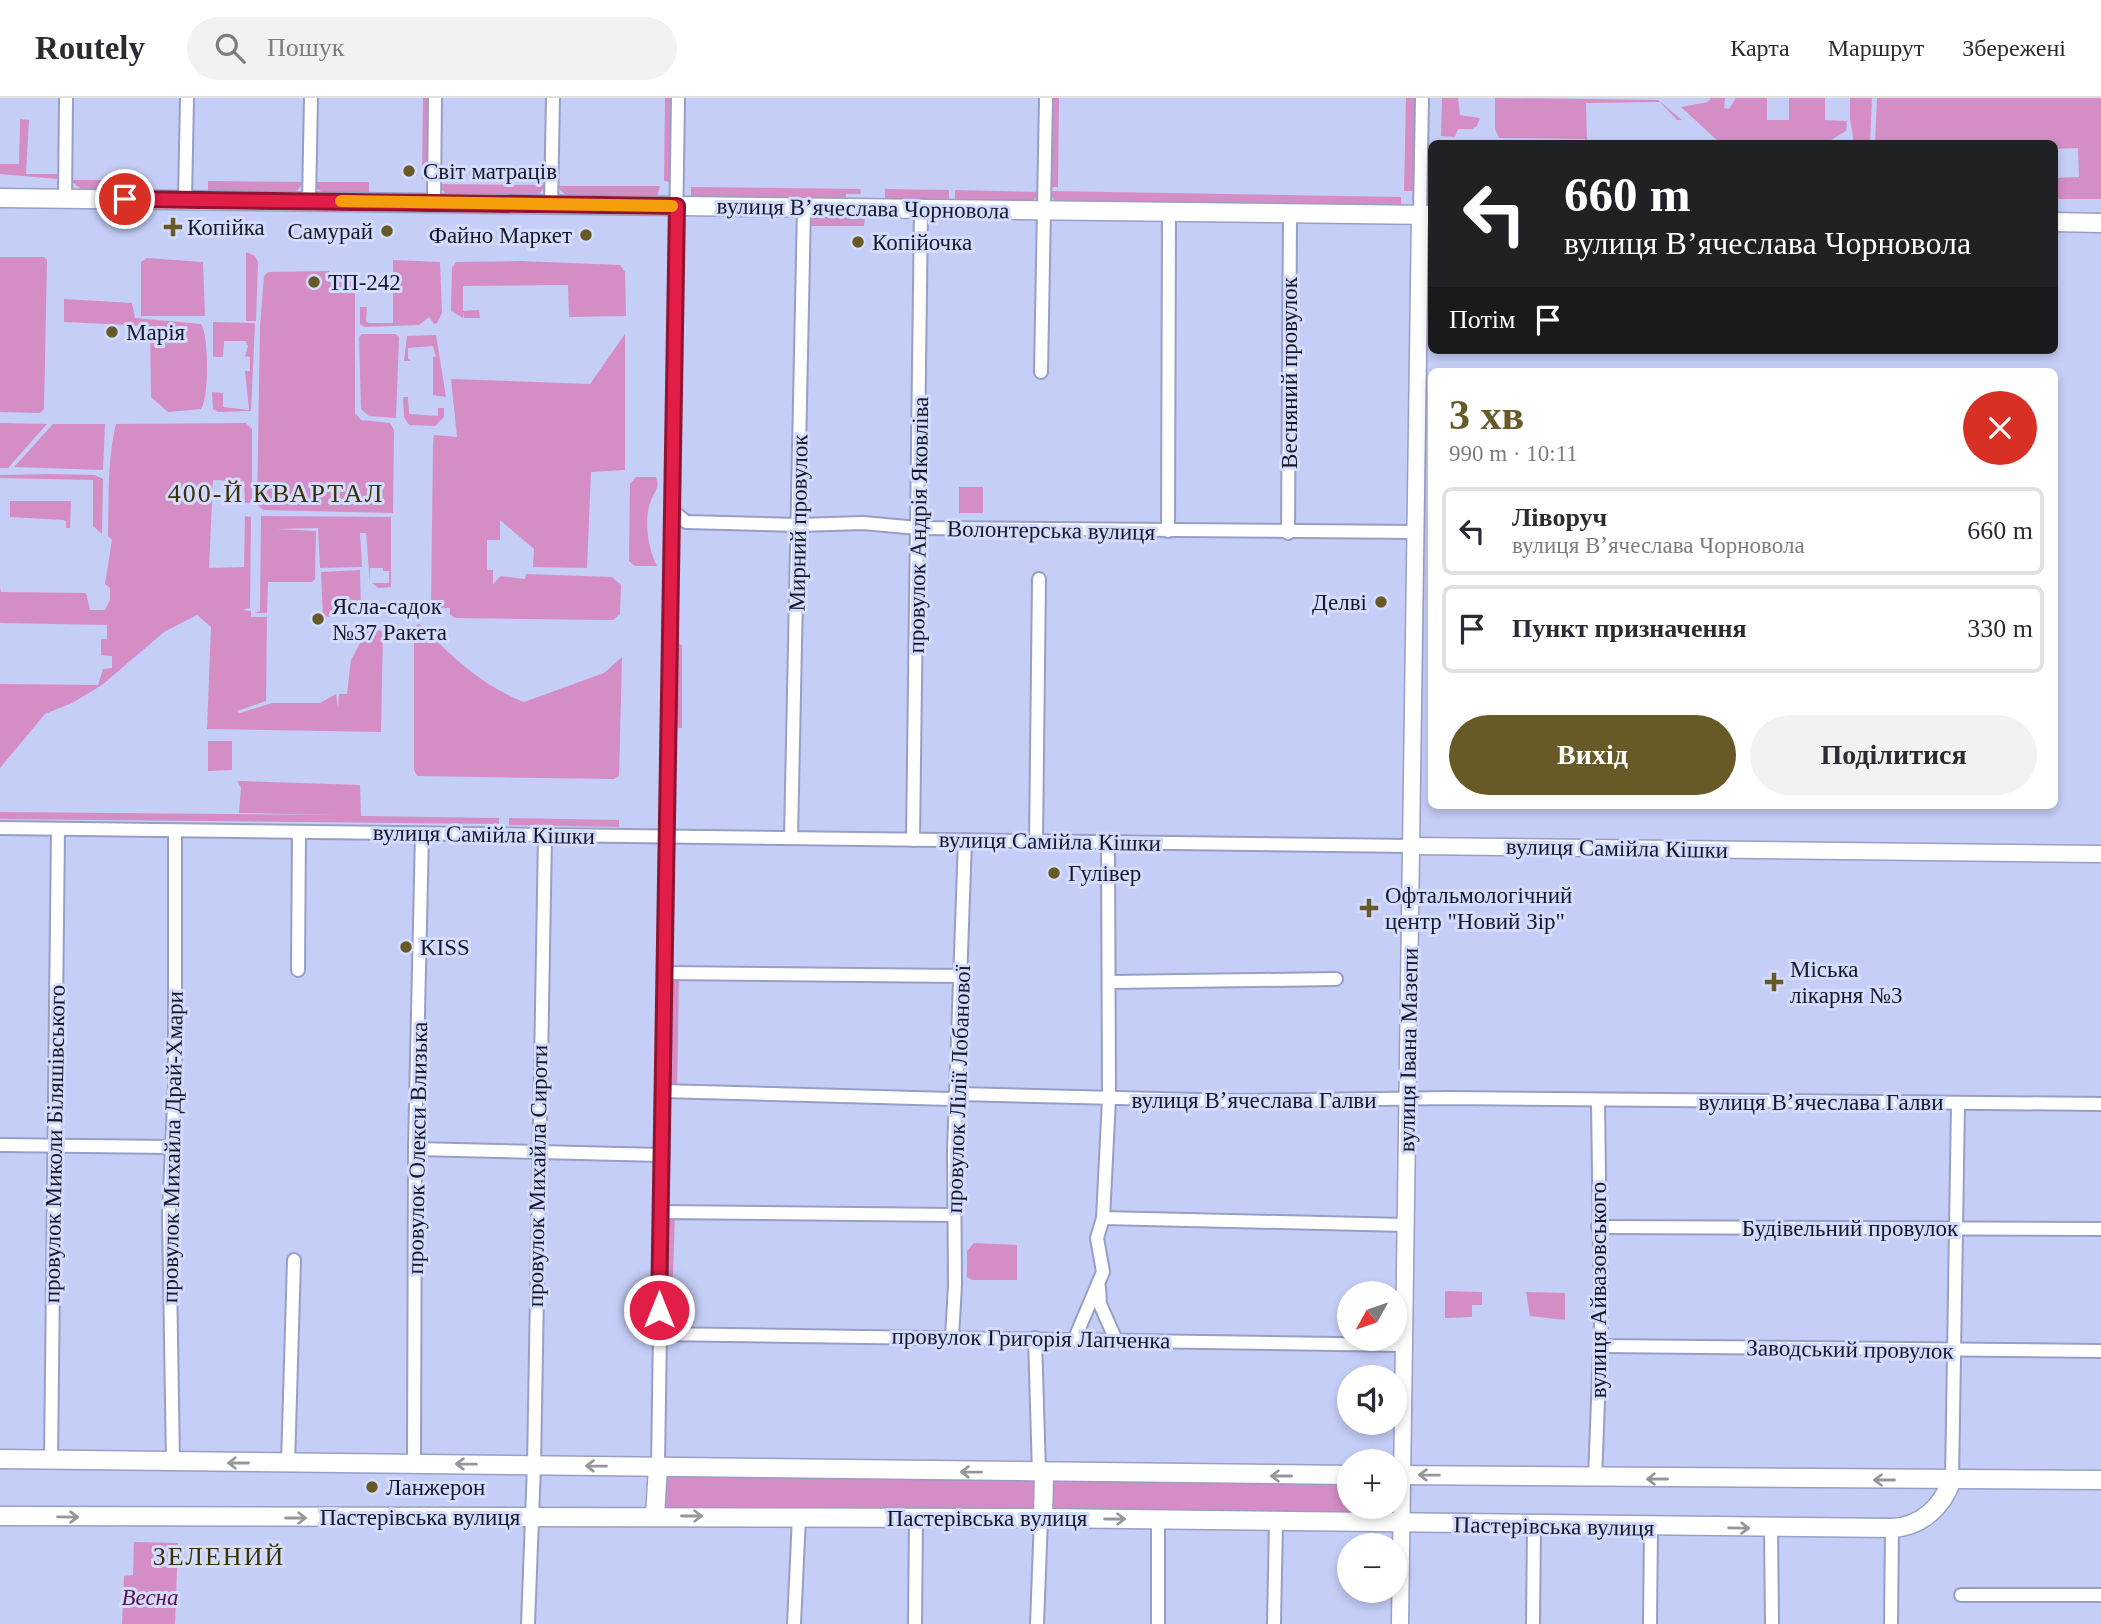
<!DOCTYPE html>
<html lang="uk">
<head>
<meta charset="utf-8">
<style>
  :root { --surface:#fff; --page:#f2f2f3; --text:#2b2b33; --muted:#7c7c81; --line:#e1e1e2; --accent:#685a27 }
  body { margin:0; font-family:Georgia,serif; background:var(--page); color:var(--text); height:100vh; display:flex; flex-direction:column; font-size:26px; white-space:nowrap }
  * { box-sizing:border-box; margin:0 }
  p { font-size:23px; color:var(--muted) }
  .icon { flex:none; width:38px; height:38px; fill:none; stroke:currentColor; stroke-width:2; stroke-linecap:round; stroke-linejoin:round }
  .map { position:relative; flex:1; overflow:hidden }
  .panel { position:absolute; left:1428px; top:270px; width:630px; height:441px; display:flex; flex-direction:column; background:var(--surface); border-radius:10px; box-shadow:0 4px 10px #0003 }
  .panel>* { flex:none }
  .hud { position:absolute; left:1428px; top:42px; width:630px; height:214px; border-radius:10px; box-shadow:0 4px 10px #0003; background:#202124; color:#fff; overflow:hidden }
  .needle { width:46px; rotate:230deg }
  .controls { position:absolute; left:1337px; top:1183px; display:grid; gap:14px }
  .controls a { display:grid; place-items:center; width:70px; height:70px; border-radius:50%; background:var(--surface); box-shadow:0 4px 10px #0003; font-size:35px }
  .pin { position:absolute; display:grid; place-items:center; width:60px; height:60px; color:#fff; margin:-30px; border:4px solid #fff; border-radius:50%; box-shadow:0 2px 7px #0007 }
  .me { position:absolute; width:77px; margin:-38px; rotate:0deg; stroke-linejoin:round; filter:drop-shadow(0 0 5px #0008) }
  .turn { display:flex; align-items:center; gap:24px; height:147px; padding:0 21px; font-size:32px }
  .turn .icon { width:91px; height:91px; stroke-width:2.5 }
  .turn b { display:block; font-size:49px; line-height:60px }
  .then { display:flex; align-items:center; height:66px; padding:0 21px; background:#0003; gap:14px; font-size:26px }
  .round { display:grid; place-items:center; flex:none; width:74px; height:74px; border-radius:37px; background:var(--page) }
  .head { display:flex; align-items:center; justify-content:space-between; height:119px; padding:0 21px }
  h1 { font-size:42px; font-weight:700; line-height:52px; color:var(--accent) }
  .action { display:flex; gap:14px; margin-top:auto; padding:14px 21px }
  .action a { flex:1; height:80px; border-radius:42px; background:var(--accent); color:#fff; font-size:28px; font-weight:700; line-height:80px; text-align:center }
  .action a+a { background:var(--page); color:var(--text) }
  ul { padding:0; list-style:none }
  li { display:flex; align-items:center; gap:21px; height:88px; margin:0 14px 10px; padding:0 7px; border:4px solid var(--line); border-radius:10px }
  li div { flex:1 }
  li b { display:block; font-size:26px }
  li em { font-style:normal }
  header { display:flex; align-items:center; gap:42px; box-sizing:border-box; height:98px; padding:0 35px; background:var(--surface); border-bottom:2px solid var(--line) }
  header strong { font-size:33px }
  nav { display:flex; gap:38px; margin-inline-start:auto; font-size:24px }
  .search { width:490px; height:63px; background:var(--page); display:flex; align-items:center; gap:18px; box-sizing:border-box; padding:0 24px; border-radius:38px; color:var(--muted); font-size:26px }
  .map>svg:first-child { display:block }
  .green { fill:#d48ec5 }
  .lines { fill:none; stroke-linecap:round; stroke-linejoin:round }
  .minor-casing { stroke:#969fc6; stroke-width:16 }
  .tertiary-casing { stroke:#969fc6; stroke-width:19 }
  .secondary-casing { stroke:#969fc6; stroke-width:21 }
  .minor { stroke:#fff; stroke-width:12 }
  .tertiary { stroke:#fff; stroke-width:16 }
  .secondary { stroke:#fff; stroke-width:18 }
  .oneway { stroke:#96979d }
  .route-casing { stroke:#92132f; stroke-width:18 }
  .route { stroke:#e11d48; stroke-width:12 }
  .slow { stroke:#f59e0b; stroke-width:12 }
  .poi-dot { fill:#685a27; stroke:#d4dcfd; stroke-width:2.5 }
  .labels { text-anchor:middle; stroke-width:6; stroke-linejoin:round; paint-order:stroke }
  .poi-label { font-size:23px; fill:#151826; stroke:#d4dcfd; text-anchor:start }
  .street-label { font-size:23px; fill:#151826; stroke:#d4dcfd }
  .park-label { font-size:23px; font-style:italic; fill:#5a0f4f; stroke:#d4dcfd }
  .quarter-label { font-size:26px; letter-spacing:2px; fill:#3c3206; stroke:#d4dcfd }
</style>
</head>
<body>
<header>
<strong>Routely</strong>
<div class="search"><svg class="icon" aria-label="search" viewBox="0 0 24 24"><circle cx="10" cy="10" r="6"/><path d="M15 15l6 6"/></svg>Пошук</div>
<nav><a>Карта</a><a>Маршрут</a><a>Збережені</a></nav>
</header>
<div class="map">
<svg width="2101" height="1526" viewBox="0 0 2101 1526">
  <rect width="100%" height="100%" fill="#c5cef7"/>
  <g class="green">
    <polygon points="423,0 430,0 429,81 422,81"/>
    <polygon points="665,0 672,0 671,84 664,83"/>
    <polygon points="1052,0 1059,0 1058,89 1050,89"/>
    <polygon points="1406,0 1416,0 1414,93 1404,93"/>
    <polygon points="1442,0 1458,0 1460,17 1480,20 1477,28 1472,31 1458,31 1455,39 1441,38"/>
    <polygon points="1495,0 1658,2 1682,22 1677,22 1660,4 1586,5 1587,43 1593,45 1585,45 1585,41 1499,40 1495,31"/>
    <polygon points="1711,0 1725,0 1724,10 1729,11 1736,0 1767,0 1767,22 1789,22 1789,0 1825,0 1825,22 1847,23 1846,33 1826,45 1719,44 1681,9 1708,4"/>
    <polygon points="1850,0 1872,0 1870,45 1854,45 1850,21"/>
    <polygon points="1877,0 2101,0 2101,101 2055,101 2055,80 2079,79 2078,50 2055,51 2054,46 2045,45 2044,42 1875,45"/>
    <polygon points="20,21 29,22 26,76 58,76 57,81 0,76 0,66 19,66"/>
    <polygon points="70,82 127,82 127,92 81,91"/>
    <polygon points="208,83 304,84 296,94 208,93"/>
    <polygon points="316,84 369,84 369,95 323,94 317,91"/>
    <polygon points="438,86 547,87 538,97 446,96"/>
    <polygon points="556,88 660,88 657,99 566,97"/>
    <polygon points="691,89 860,91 861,96 846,96 846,101 691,99"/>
    <polygon points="885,91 949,92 949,102 885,102"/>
    <polygon points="955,92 1040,94 1032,104 955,102"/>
    <polygon points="1050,93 1401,99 1401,107 1059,104 1054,102"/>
    <polygon points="814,119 865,119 864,128 807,128"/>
    <polygon points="246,154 255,158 258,164 256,223 246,223"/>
    <polygon points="0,159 44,159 47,162 44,311 40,315 0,314"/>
    <polygon points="147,160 203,164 205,218 141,218 141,164"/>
    <polygon points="393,162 440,164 442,215 437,225 434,226 429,219 419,227 365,229 360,226 360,209 367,209 366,223 369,225 393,225"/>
    <polygon points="520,163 620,167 625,174 626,218 569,219 568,187 463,188 463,213 479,212 480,220 464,220 464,214 463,220 451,213 452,170 456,164"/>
    <polygon points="329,173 330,184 352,183 355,186 355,315 361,322 390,325 394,332 393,415 263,412 257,406 260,229 264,178 268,174"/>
    <path d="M64,201L132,205L135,220L201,226C209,237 209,300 201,311L168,314L151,299L150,228L64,224Z"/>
    <polygon points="213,224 255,225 251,313 218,314 213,311 212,294 223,295 223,309 249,312 245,273 250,273 250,259 245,258 248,248 245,243 224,243 223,259 213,259"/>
    <polygon points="362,236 395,236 399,239 396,320 369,318 361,311 359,239"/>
    <polygon points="625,236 625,372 591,374 587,470 533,469 534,451 500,422 500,442 487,442 487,472 493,472 493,486 501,478 525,481 526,476 612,479 621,487 620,516 613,522 603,522 456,520 450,517 450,510 431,510 433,346 434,337 457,339 451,281 590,286"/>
    <polygon points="436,237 446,299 433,297 433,259 436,259 433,248 408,250 408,261 411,263 404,263 407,238"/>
    <polygon points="403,299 408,299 409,316 438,318 438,310 444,310 444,319 435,328 409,327 404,319"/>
    <polygon points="0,325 47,326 8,370 0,370"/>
    <path d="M246,325L252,331V405H245L244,383L213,382L209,470L244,469L245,418L251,419L250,510L242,512L251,513V519H267L266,603L237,613L240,615L272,605H320L336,596L338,610L339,596H347L351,562L367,532L383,533L381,634L207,631L211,529L197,517L164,534L102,587L72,605L45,616L0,670V586L98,587L103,571L112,570V558L101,557V541H107V527L0,525V489L1,494L86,495L90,512H105L110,502V490L105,486L112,442L108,438C109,400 107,363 116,326Z"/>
    <polygon points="53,326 105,326 103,372 14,369"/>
    <polygon points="49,376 95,377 103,381 102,436 93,428 93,382 0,380 0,377"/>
    <path d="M636,379H656C661,391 653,394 650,405C644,424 648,451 657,468H635L629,463L630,386Z"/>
    <rect x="959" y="389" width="24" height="26"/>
    <polygon points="10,403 71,403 70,430 66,430 66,423 63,422 10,419"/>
    <polygon points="261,418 391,419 391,489 378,490 372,485 389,485 389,473 383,473 383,470 370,470 370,485 366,435 360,435 362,469 320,470 318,430 277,431 316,433 315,481 312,484 268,484 267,515 255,515 260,513"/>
    <polygon points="360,472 361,516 323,519 321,474"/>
    <path d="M419,526C452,558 480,587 524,604L604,575L622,559L619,678L614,681L417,678L414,672V529Z"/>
    <polygon points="679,545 682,548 682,630 674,630 676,547"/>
    <polygon points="208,643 232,643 232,672 208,673"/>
    <polygon points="237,683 360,687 361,718 499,720 499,726 0,721 0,714 340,717 239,715 241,690"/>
    <polygon points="509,720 619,722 619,729 509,727"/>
    <polygon points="673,880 679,880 677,991 669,987 670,883"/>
    <polygon points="675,1118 671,1232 665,1222 667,1123"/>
    <polygon points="974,1145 1017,1147 1017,1182 972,1182 967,1179 967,1153"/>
    <polygon points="1445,1193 1482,1194 1482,1207 1472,1207 1472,1219 1445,1220"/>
    <polygon points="1526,1194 1565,1195 1565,1222 1530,1218"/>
    <path d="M664,1377L1032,1381C1039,1392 1038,1406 1030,1416L662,1409Z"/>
    <polygon points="1052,1381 1349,1385 1349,1409 1395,1409 1395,1414 1392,1418 1053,1415 1048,1409"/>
    <polygon points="134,1444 178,1445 175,1526 122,1526 124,1478 133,1477"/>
  </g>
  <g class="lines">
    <defs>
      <g id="minor">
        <polyline points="65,101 66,0"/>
        <polyline points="185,101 187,0"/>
        <polyline points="309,103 311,0"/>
        <polyline points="434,104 435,0"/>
        <polyline points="551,106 553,0"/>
        <polyline points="1420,116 1422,0"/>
        <polyline points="1041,274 1046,0"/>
        <polyline points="673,413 686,424 798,427 863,425 918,430 1416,434"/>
        <polyline points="1168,433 1169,114"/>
        <polyline points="1288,435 1290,116"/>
        <polyline points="0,730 1412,748"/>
        <polyline points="791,740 804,110"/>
        <polyline points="913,742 921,112"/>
        <polyline points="1036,743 1039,481"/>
        <polyline points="298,872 299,734"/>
        <polyline points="665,875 961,878"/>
        <polyline points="1110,884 1336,881"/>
        <polyline points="662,993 951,1001 958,996 1239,1003 1449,1000 2101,1006"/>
        <polyline points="0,1047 170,1049"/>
        <polyline points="415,1051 661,1057"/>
        <polyline points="660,1114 953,1117"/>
        <polyline points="1103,1120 1405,1127"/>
        <polyline points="1598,1129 2101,1131"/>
        <polyline points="1099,1189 1100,1206 1115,1240"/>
        <polyline points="659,1236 1402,1247"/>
        <polyline points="952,1239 955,1187 954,1053 965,742"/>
        <polyline points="1035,1240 1039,1375"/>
        <polyline points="1075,1240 1103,1174 1097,1140 1103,1120 1109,1001 1108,744"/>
        <polyline points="1600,1248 2101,1253"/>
        <polyline points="51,1362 58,731"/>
        <polyline points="173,1365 169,1115 175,986 175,733"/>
        <polyline points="288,1366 294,1162"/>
        <polyline points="414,1366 415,1051 422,735"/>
        <polyline points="658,1369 678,0"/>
        <polyline points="1595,1380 1601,1226 1598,1003"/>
        <polyline points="1952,1382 1958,1005"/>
        <polyline points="1771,1430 1772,1526"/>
        <polyline points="1961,1497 2101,1497"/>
        <polyline points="528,1526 534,1367 545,738"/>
        <polyline points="794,1526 799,1419"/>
        <polyline points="915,1526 916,1420"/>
        <polyline points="1037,1526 1041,1420"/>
        <polyline points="1158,1526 1158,1422"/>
        <polyline points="1274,1526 1276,1423"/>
        <polyline points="1533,1526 1534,1427"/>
        <polyline points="1650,1526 1651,1429"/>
        <polyline points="1891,1526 1892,1430"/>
      </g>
      <g id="tertiary">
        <polyline points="1412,748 2101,756"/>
        <polyline points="1400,1526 1420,116"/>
      </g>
      <g id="secondary">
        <polyline points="0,100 1432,117"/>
        <polyline points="2054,124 2101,125"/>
        <polyline points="0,1361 1349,1377"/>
        <polyline points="1395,1377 2101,1382"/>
        <path d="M0,1418L1043,1420L1892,1430C1921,1429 1942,1409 1952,1382"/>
        <polyline points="655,1418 658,1369"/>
        <polyline points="1043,1420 1044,1376"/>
      </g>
    </defs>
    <use href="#minor" class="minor-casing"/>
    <use href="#tertiary" class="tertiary-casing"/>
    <use href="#secondary" class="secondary-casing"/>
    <use href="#minor" class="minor"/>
    <use href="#tertiary" class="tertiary"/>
    <use href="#secondary" class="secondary"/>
  </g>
  <defs><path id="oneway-shaft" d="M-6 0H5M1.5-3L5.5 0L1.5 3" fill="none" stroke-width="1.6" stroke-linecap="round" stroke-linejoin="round" transform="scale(1.75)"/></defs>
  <g class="oneway">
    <use href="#oneway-shaft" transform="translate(238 1365) rotate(-180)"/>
    <use href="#oneway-shaft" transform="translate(466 1366) rotate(-179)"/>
    <use href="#oneway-shaft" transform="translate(596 1368) rotate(-179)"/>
    <use href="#oneway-shaft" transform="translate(971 1374) rotate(-179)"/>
    <use href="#oneway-shaft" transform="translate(1429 1377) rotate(-179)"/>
    <use href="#oneway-shaft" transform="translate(1281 1378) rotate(180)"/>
    <use href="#oneway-shaft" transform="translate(1657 1381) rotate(-180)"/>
    <use href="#oneway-shaft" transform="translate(1884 1382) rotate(-180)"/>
    <use href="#oneway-shaft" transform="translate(692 1418)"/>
    <use href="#oneway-shaft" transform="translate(68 1419) rotate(1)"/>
    <use href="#oneway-shaft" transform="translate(296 1420)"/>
    <use href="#oneway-shaft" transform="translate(1115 1421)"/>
    <use href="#oneway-shaft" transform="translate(1739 1430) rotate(1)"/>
  </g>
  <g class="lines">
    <defs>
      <polyline id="route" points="125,101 677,108 659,1212"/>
    </defs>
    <use href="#route" class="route-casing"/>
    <use href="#route" class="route"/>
    <polyline class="slow" points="341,103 672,108"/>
  </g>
  <g class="poi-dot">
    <circle cx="409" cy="73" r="7"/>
    <path d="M169.5 118.5h7v7h7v7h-7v7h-7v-7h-7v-7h7z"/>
    <circle cx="387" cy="133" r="7"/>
    <circle cx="586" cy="137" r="7"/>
    <circle cx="858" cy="144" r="7"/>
    <circle cx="314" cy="184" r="7"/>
    <circle cx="112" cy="234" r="7"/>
    <circle cx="1381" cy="504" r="7"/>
    <circle cx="318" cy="521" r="7"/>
    <circle cx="1054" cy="775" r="7"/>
    <path d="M1365.5 799.5h7v7h7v7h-7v7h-7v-7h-7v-7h7z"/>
    <circle cx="406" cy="849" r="7"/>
    <path d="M1770.5 873.5h7v7h7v7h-7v7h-7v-7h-7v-7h7z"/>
    <circle cx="372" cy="1389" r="7"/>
  </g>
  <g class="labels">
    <g class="poi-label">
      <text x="423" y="81">Світ матраців</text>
      <text x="187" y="137">Копійка</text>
      <text x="373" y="141" text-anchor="end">Самурай</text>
      <text x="572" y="145" text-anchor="end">Файно Маркет</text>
      <text x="872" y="152">Копійочка</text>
      <text x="328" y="192">ТП-242</text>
      <text x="126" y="242">Марія</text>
      <text x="1367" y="512" text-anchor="end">Делві</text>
      <text x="332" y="516">Ясла-садок<tspan x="332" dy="26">№37 Ракета</tspan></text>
      <text x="1068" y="783">Гулівер</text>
      <text x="1385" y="805">Офтальмологічний<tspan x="1385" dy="26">центр "Новий Зір"</tspan></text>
      <text x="420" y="857">KISS</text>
      <text x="1790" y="879">Міська<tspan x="1790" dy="26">лікарня №3</tspan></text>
      <text x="386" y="1397">Ланжерон</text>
    </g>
    <g class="street-label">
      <text transform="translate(863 110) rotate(1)" y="8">вулиця Вʼячеслава Чорновола</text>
      <text transform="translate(1289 275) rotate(-90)" y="8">Весняний провулок</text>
      <text transform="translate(798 425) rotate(-89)" y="8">Мирний провулок</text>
      <text transform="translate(918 427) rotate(-89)" y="8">провулок Андрія Яковліва</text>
      <text transform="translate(1051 432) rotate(1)" y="8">Волонтерська вулиця</text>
      <text transform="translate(484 736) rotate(1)" y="8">вулиця Самійла Кішки</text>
      <text transform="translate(1050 743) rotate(1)" y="8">вулиця Самійла Кішки</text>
      <text transform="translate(1617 750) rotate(1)" y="8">вулиця Самійла Кішки</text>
      <text transform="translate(1408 952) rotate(-89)" y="8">вулиця Івана Мазепи</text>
      <text transform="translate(958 991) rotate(-88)" y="8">провулок Лілії Лобанової</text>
      <text x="1254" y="1010">вулиця Вʼячеслава Галви</text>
      <text x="1821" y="1012">вулиця Вʼячеслава Галви</text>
      <text transform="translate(54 1046) rotate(-89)" y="8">провулок Миколи Біляшівського</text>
      <text transform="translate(172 1049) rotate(-89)" y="8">провулок Михайла Драй-Хмари</text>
      <text transform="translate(417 1050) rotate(-89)" y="8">провулок Олекси Влизька</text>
      <text transform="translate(537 1078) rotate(-89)" y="8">провулок Михайла Сироти</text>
      <text x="1850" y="1138">Будівельний провулок</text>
      <text transform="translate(1598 1192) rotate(-90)" y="8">вулиця Айвазовського</text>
      <text transform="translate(1031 1240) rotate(1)" y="8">провулок Григорія Лапченка</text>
      <text transform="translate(1850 1251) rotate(1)" y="8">Заводський провулок</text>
      <text x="420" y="1427">Пастерівська вулиця</text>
      <text x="987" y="1428">Пастерівська вулиця</text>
      <text transform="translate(1554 1428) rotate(1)" y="8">Пастерівська вулиця</text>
    </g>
    <g class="park-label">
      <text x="150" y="1507">Весна</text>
    </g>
    <g class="quarter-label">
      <text x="276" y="404">400-Й КВАРТАЛ</text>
      <text x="219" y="1467">ЗЕЛЕНИЙ</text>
    </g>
  </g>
</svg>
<div class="controls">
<a><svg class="needle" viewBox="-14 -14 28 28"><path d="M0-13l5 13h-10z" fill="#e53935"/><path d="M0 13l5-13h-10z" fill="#7c7c81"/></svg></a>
<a><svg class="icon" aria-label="sound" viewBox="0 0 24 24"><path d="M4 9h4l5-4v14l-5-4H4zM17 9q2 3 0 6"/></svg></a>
<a>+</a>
<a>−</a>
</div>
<div class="pin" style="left:125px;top:101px;background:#d93025"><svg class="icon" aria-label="arrive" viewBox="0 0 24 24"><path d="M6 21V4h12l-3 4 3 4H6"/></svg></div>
<svg class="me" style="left:659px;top:1212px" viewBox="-20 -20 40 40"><circle r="17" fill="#e11d48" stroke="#fff" stroke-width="3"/><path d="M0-11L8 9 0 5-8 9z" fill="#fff"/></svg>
<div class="hud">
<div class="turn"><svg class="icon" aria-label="left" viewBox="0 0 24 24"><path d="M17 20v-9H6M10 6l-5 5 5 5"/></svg><div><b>660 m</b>вулиця Вʼячеслава Чорновола</div></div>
<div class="then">Потім<svg class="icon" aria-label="arrive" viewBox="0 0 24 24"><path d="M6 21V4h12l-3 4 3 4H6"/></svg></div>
</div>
<section class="panel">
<div class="head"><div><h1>3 хв</h1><p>990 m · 10:11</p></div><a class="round" style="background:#d93025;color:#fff"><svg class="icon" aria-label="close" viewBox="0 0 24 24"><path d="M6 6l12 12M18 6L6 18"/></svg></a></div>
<ul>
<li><svg class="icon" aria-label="left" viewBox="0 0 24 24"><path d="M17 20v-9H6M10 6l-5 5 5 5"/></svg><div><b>Ліворуч</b><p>вулиця Вʼячеслава Чорновола</p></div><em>660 m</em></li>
<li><svg class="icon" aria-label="arrive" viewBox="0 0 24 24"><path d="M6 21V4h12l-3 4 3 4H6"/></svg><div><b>Пункт призначення</b></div><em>330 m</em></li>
</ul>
<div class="action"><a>Вихід</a><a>Поділитися</a></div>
</section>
</div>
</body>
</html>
